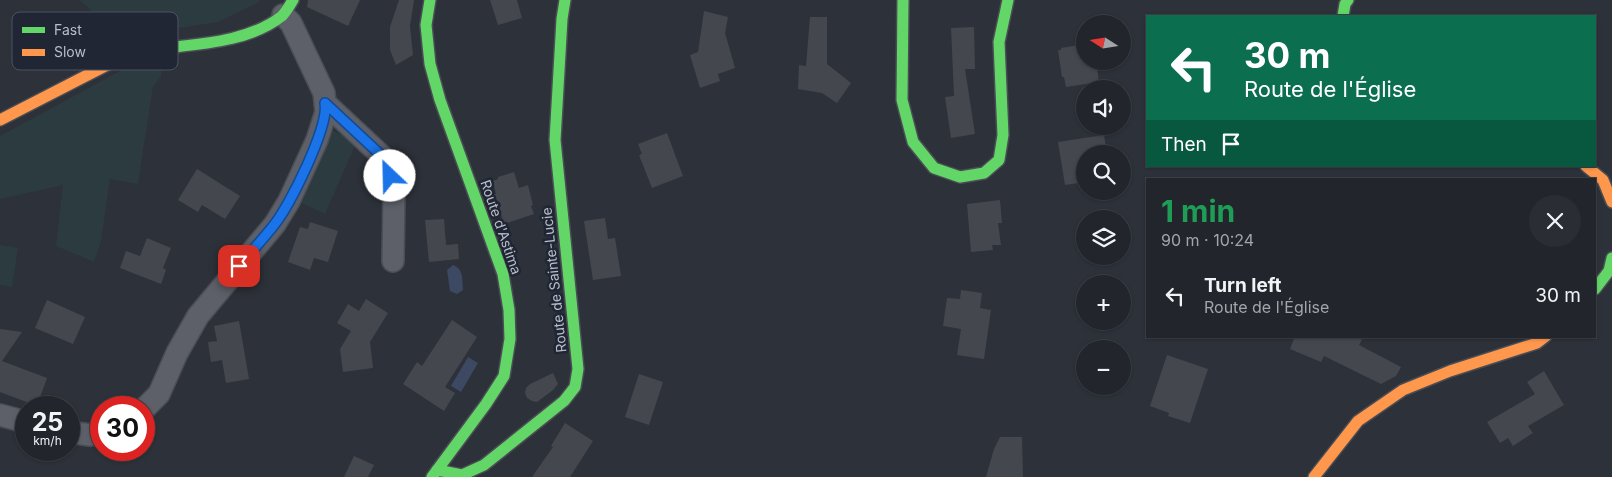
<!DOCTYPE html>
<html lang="en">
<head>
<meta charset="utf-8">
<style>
  :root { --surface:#22252b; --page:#2a2d33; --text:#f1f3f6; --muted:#a2a5a9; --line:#3f4247 }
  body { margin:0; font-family:Inter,sans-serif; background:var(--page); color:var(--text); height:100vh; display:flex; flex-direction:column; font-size:19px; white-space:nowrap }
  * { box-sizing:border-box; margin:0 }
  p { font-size:16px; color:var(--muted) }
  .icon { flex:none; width:28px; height:28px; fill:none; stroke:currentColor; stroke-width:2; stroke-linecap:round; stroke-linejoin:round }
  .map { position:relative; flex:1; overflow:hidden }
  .sheet { position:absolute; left:1146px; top:178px; width:450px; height:160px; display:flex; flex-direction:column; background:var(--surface); border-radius:0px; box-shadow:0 1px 4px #0004,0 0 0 1px var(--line) }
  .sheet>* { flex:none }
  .hud { position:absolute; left:1146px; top:15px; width:450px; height:152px; border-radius:0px; box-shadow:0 1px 4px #0004,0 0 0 1px var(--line); background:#0b6e4f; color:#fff; overflow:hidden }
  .needle { width:32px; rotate:282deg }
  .controls { position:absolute; left:1076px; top:15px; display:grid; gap:10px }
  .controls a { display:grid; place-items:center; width:55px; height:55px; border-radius:50%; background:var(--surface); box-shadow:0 1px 4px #0004,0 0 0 1px var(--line); font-size:25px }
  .speed { position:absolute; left:15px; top:396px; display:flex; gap:10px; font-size:25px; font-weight:700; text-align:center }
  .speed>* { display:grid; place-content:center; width:65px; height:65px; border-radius:50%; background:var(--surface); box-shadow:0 1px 4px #0004,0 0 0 1px var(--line); line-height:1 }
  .speed small { font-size:12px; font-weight:400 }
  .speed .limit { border:8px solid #d22; background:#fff; color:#111 }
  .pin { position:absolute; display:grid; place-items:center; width:42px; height:42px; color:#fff; margin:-21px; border-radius:10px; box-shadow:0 2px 8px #0006 }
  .me { position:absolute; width:55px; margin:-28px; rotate:336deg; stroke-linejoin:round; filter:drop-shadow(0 0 4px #0008) }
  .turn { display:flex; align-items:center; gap:18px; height:105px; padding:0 15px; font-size:22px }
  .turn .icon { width:65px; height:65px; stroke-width:2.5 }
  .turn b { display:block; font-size:35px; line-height:42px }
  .then { display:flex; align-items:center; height:48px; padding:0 15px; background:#0003; gap:10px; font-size:19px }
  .round { display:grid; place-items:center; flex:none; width:52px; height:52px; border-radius:26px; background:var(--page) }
  .overview { display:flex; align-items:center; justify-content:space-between; height:85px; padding:0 15px }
  h1 { font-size:30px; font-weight:700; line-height:38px; color:#1e9e55 }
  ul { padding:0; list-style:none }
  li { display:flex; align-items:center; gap:15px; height:65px; padding:0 15px }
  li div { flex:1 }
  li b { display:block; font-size:19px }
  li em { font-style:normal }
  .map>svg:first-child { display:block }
  .green { fill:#2b3b3f }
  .water { fill:#3d4962 }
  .building { fill:#44474e }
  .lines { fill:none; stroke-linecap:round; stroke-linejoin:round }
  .street-casing { stroke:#4a4d54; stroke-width:24 }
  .fast-casing { stroke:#4a4d54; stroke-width:14 }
  .slow-casing { stroke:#4a4d54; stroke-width:14 }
  .street { stroke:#5d6068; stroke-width:21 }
  .fast { stroke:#63d668; stroke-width:11 }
  .slow { stroke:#ff974d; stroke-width:11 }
  .route-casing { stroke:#114b97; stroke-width:12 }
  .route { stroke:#1a73e8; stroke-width:9 }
  .labels { text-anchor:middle; stroke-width:5; stroke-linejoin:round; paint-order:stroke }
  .street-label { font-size:14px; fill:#b8bdc9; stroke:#202634 }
  .key { fill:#202634; stroke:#4e5361; stroke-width:1 }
  .key-label { font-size:14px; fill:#b8bdc9 }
</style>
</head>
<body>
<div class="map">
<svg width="1612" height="477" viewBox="0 0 1612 477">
  <rect width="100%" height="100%" fill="#2d3139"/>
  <g class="green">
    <polygon points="80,0 260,0 257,3 218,22 172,29 135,39 108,53 88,44 94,40 100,19"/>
    <polygon points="131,65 161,65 161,77 153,86 138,184 110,179 101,241 94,262 56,246 63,185 0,199 0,136"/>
    <polygon points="326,128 357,141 325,214 295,200"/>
    <polygon points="0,245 18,248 12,287 0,285"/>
  </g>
  <g class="water">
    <path d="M453,265C464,269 462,280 463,290L457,294L450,291L447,270Z"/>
    <polygon points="468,357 478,363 461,392 451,386"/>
  </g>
  <g class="building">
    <polygon points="308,0 360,0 348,26 307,7"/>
    <polygon points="399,0 414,0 410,26 413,55 396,65 390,50 390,27"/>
    <polygon points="490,0 517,0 522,18 498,25"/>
    <polygon points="704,11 728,17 725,33 735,68 718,74 720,81 700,88 690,55 698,52"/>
    <polygon points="810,17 827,17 827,64 851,83 837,103 822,93 798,89 799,65 806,66"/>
    <polygon points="974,27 975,69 965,69 975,134 951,138 945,97 954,96 951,28"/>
    <polygon points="1085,44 1085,61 1096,61 1099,82 1066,87 1064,77 1062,77 1058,50 1061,50 1061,48"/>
    <polygon points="667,133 683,176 652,188 639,155 642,154 638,144"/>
    <polygon points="1104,135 1107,154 1085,154 1085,182 1065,185 1058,142"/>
    <polygon points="197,169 240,196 225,219 202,205 198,212 178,200"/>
    <polygon points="514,172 519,188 528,185 533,205 531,206 534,214 504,224 501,214 499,214 494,194 496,194 493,181 498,179 498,177"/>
    <polygon points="1000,200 1002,223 998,223 1001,245 992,245 993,250 971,252 967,204"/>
    <polygon points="605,218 608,239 615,238 621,276 593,280 584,221"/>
    <polygon points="444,219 446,245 458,244 459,259 429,262 425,220"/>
    <polygon points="310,222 338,231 328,262 314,258 310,270 288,262 300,227 308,229"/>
    <polygon points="147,238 171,248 163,268 166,270 161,284 120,268 126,251 140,256"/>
    <polygon points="961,290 982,293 980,308 991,310 984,359 957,355 961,329 943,326 947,298 960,299"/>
    <polygon points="366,299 388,313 370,342 373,368 343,372 340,349 351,331 337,323 348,304 359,311"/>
    <polygon points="47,300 85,317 73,344 35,328"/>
    <polygon points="452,320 477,337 445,387 455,393 444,411 403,384 417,362 422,366"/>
    <polygon points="239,321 249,379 226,383 222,360 211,362 208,342 217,341 214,326"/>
    <polygon points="0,329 22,332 2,361 47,378 37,406 0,392"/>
    <polygon points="1295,336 1364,336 1359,345 1401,367 1396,376 1381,384 1324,356 1321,362 1290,349"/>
    <polygon points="1167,355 1208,369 1190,423 1168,416 1169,413 1150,406"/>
    <polygon points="1544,371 1564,405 1528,426 1533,433 1513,446 1508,438 1500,443 1487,422 1535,394 1527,382"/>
    <polygon points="553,373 558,384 553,390 537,402 532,401 527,398 525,393 526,388 530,384"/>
    <polygon points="639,374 663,382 649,425 625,417"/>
    <polygon points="565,423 593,441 570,477 532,477 553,447 551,446"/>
    <polygon points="1000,437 1022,437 1023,477 986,477 994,449"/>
    <polygon points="354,456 374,465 368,477 344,477"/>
  </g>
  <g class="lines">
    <defs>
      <g id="street">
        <polyline points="325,103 384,158 394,193 393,261"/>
        <polyline points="144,409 159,394 177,353 198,316 275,224 289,201 317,140 326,112 324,93 291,23 283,15"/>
        <polyline points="0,415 26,422"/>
        <polyline points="69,432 90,435 101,433"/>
      </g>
      <g id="fast">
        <polyline points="430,0 426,25 430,64 440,100 503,274 509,310 510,339 504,376 486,404 432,477"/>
        <polyline points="903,0 902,100 913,142 934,168 960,177 984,173 999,160 1003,135 999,42 1008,0"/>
        <polyline points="1343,16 1345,4 1348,0"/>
        <path d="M137,54L149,50C193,44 246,44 282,16C286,12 290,5 293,0"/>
        <polyline points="1595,289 1609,271 1612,258"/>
        <polyline points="437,470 462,475 484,465 564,401 575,387 578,369 555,140 562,19 565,0"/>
      </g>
      <g id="slow">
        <polyline points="0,120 109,64 137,54"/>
        <polyline points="1586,166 1603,180 1612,202"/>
        <polyline points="1314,477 1358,421 1403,390 1450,371 1537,343 1546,336"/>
      </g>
    </defs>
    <use href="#street" class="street-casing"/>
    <use href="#fast" class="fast-casing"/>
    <use href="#slow" class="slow-casing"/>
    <use href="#street" class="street"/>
    <use href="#fast" class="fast"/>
    <use href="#slow" class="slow"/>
  </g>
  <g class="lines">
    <defs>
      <path id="route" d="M239,266C251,252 263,239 274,225C290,205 329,127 325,103L384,158L390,176"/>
    </defs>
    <use href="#route" class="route-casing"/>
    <use href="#route" class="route"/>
  </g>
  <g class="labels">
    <g class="street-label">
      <text transform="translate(501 227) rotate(71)" y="5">Route d'Astima</text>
      <text transform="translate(554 280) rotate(-96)" y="5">Route de Sainte-Lucie</text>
    </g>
  </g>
  <rect x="12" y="12" width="166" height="58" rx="8" class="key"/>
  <rect x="22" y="27" width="23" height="6" fill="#63d668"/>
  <rect x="22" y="49" width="23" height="7" fill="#ff974d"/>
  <g class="key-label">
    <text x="54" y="35">Fast</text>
    <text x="54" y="57">Slow</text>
  </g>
</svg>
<div class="controls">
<a><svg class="needle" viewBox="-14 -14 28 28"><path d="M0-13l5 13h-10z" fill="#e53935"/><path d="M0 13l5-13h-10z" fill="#a2a5a9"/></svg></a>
<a><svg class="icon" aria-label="sound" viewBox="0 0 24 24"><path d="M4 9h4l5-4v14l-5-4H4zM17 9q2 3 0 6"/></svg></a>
<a><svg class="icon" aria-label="search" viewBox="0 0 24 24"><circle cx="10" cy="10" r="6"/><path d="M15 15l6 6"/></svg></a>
<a><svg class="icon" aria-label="layers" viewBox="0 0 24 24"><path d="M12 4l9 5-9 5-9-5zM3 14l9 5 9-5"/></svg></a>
<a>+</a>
<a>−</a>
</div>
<div class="speed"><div>25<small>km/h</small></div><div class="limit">30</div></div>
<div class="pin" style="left:239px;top:266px;background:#d93025"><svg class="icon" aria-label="arrive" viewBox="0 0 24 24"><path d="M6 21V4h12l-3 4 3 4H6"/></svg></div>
<svg class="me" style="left:390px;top:176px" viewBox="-20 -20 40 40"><circle r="19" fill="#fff"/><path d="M0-13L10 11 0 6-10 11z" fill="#1a73e8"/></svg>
<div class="hud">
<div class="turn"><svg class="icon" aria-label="left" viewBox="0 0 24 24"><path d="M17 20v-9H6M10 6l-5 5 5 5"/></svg><div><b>30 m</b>Route de l'Église</div></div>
<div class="then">Then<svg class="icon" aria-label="arrive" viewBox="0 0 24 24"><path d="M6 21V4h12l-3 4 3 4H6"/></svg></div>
</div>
<section class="sheet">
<div class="overview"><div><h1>1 min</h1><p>90 m · 10:24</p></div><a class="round"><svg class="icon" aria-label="close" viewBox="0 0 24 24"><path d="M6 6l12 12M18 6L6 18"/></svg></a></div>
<ul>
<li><svg class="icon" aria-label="left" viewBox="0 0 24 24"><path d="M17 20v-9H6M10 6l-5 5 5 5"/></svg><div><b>Turn left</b><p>Route de l'Église</p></div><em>30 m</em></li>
</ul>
</section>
</div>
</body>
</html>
